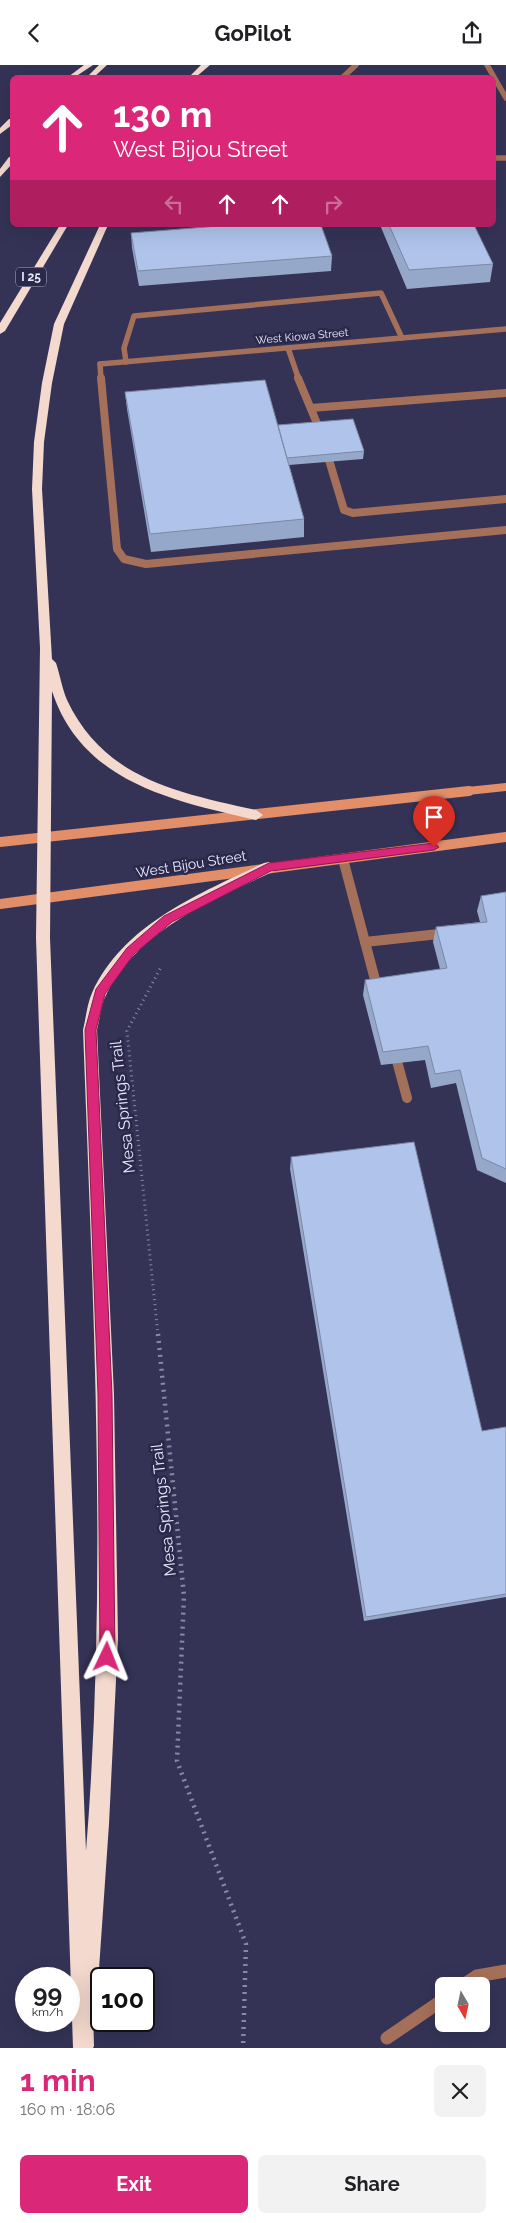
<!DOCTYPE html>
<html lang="en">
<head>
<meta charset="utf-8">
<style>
  :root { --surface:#fff; --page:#f2f2f2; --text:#202124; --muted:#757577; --accent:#db2777 }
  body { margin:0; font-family:Raleway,sans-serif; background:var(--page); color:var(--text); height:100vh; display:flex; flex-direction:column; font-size:19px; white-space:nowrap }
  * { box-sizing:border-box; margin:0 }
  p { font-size:16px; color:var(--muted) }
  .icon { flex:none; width:28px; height:28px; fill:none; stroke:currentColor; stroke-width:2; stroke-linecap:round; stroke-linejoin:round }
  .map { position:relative; height:1983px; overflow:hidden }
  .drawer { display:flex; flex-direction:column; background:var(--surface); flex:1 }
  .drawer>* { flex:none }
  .top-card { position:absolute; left:10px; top:10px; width:486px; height:152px; border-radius:8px; box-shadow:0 5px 20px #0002; background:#db2777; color:#fff; overflow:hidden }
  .needle { width:32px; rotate:171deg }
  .tools { position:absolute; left:435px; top:1912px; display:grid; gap:10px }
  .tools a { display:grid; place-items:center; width:55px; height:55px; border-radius:8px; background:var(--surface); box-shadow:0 5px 20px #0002; font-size:25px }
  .speed { position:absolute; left:15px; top:1902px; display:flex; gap:10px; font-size:25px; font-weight:700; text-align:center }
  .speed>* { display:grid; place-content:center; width:65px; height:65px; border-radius:50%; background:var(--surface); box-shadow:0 5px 20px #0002; line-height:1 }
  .speed small { font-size:12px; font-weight:400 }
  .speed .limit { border:2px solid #111; border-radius:8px; background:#fff; color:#111 }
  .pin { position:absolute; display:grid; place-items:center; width:42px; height:42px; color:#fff; margin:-51px -21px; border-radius:50% 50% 50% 0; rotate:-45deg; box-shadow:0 0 5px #0007 }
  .pin .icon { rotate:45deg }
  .me { position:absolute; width:55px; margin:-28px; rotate:2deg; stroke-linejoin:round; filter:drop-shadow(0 0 4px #0008) }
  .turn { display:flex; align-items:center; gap:18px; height:105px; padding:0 20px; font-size:22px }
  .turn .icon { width:65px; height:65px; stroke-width:2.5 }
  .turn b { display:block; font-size:35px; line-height:42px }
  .lanes { display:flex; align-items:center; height:48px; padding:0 20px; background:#0003; justify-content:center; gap:25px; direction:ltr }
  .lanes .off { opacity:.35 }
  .round { display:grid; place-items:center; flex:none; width:52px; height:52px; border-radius:8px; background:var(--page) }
  .head { display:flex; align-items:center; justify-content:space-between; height:85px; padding:0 20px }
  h1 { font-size:30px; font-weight:700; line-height:38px; color:var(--accent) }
  .cta { display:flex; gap:10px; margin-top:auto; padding:10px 20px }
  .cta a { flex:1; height:58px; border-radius:8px; background:var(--accent); color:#fff; font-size:20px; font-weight:700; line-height:58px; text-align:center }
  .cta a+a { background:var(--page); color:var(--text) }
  header { display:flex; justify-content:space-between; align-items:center; height:65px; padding:0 20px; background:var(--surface); font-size:22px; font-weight:700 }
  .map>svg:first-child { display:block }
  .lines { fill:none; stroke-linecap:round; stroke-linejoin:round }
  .path-far1 { stroke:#8888a3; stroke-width:3; stroke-dasharray:1 4; stroke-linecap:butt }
  .path { stroke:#8888a3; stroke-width:4.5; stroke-dasharray:2 5; stroke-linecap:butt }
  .service-far2 { stroke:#a57059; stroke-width:5.5 }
  .service-far1 { stroke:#a57059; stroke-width:8 }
  .service { stroke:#a57059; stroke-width:10 }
  .minor-far1 { stroke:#a57059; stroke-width:5.5 }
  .minor { stroke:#a57059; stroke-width:13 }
  .secondary-far1 { stroke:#e18e69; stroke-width:8 }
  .secondary { stroke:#e18e69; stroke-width:10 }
  .motorway { fill:#f4d9ce; fill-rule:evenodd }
  .wall { fill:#96a8ca }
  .building { fill:#afc3eb; stroke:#7a88a4 }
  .route { fill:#db2777; stroke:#8e194d }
  .labels { text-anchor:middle; stroke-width:5; stroke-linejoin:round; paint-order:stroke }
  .far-street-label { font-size:11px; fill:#e8e9fb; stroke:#2a294b }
  .shield { fill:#2a294b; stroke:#afafc6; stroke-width:1 }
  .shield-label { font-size:12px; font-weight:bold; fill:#e8e9fb }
  .street-label { font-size:14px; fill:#e8e9fb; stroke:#2a294b }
  .near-street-label { font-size:16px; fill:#e8e9fb; stroke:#2a294b }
</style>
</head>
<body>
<header><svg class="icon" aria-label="back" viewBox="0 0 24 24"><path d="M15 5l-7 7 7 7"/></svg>GoPilot<svg class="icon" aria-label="share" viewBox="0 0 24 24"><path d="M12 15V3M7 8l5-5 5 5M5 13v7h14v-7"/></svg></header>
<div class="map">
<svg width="506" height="1983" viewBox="0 0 506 1983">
  <rect width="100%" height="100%" fill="#343356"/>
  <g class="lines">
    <polyline class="path-far1" points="158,1270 127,966 161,902"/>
    <polyline class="path" points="158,1269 184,1531 177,1696 246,1879 243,1983"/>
    <g class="service-far2">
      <polyline points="343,12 356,0"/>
      <polyline points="494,93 506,93"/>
      <polyline points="288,283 299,315"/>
      <polyline points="126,297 124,283 134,251 381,228 402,273"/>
      <polyline points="100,299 101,315"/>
    </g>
    <g class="service-far1">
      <polyline points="101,313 117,484 124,494 146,499 506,465"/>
      <polyline points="298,313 321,368"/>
      <polyline points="311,343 506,328"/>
      <polyline points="326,385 344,445 353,448 506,434"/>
    </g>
    <g class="service">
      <polyline points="343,794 378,926"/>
      <polyline points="365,877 448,868"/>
      <polyline points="394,985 407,1033"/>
    </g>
    <g class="minor-far1">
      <polyline points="487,0 506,33"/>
      <polyline points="100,299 506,264"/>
    </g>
    <g class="minor">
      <polyline points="462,1921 477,1911 506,1906"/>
      <polyline points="387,1973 444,1934"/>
    </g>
    <polyline class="secondary-far1" points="458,727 506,722"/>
    <g class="secondary">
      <polyline points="0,777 469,726"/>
      <polyline points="0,839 506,772"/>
    </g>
    <g class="motorway">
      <polygon points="84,0 93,0 75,12 68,12"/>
      <polygon points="99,0 107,0 94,12 87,12"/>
      <polygon points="201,0 210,0 196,12 189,12"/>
      <polygon points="9,54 12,54 12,60 0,69 0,63"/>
      <polygon points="9,92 12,92 12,99 0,112 0,104"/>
      <polygon points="60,160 68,160 5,266 0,269 0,258"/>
      <path d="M100,160H108L64,259L52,318L44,377L42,424L52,594L56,598C60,610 62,623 67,635C104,714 179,728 256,745L263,750L256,755C174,736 82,718 52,626L50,873L86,1786C108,1513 93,1239 83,965C86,953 87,939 92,928C123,859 201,828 264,798L269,797L276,802L274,806C213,835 139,864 107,928C101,939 100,953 97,965L114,1330L118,1574L109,1759L99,1904L96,1912L92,1913L94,1981L93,1983H73L36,873L40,583L32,424L34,377L42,318L54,259Z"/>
    </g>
  </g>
  <g class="wall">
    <polygon points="380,160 474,160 493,199 490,217 407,224"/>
    <polygon points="131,168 332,191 331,206 139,221 132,183"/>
    <polygon points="125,327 278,360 364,386 363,394 289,400 304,454 304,472 151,487 127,344"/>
    <polygon points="506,827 506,1118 477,1105 456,1018 431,1023 425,995 381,1000 363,930 365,915 440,904 433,877 436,862 480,857 477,846 481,831"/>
    <polygon points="291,1092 482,1366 506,1362 506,1532 364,1556 290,1104"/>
  </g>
  <g class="building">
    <polygon points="231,160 321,160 332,191 138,206 131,168"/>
    <polygon points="389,160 474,160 493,199 409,205"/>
    <polygon points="265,315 304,454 150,469 125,327"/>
    <polygon points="353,354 364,386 287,393 278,360"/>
    <polygon points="506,827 506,1104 482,1093 460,1005 435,1009 428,981 383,987 365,915 447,903 436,862 487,857 481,831"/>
    <polygon points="414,1077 482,1366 506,1362 506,1529 366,1552 291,1092"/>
  </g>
  <polygon class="route" points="434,778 439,782 434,785 271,806 172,857 134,889 105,929 96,965 112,1330 115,1592 112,1598 107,1600 102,1598 100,1592 98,1330 85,965 96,924 127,883 164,851 269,798"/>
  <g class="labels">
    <g class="far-street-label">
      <text transform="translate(302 271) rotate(-5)" y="4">West Kiowa Street</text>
    </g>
    <rect class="shield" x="16" y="202.5" width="30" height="19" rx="4"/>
    <g class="shield-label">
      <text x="31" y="216">I 25</text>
    </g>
    <g class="street-label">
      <text transform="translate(191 799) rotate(-9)" y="5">West Bijou Street</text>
    </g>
    <g class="near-street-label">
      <text transform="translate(122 1042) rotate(-96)" y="6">Mesa Springs Trail</text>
      <text transform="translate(163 1445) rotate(-96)" y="6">Mesa Springs Trail</text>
    </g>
  </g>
</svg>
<div class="tools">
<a><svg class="needle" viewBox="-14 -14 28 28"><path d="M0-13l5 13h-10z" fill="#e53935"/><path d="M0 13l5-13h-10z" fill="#757577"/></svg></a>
</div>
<div class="speed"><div>99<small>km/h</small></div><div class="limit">100</div></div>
<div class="pin" style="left:434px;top:782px;background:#d93025"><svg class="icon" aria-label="arrive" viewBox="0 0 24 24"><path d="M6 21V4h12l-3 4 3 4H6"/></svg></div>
<svg class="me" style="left:107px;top:1592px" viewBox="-20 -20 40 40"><path d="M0-17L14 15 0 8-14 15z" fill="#db2777" stroke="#fff" stroke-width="4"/></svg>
<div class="top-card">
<div class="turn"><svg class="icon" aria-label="ahead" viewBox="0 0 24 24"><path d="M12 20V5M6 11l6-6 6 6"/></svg><div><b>130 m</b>West Bijou Street</div></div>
<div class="lanes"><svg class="icon off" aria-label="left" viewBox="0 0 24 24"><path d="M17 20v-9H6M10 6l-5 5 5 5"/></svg><svg class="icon" aria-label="ahead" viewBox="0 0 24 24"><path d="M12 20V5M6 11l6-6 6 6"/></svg><svg class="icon" aria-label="ahead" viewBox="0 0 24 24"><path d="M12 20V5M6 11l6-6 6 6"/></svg><svg class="icon off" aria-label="right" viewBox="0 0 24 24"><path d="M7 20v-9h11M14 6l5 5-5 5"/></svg></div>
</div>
</div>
<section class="drawer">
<div class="head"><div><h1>1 min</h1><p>160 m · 18:06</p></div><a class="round"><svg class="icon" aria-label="close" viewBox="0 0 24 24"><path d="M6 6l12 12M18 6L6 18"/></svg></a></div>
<div class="cta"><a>Exit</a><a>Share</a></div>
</section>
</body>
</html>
